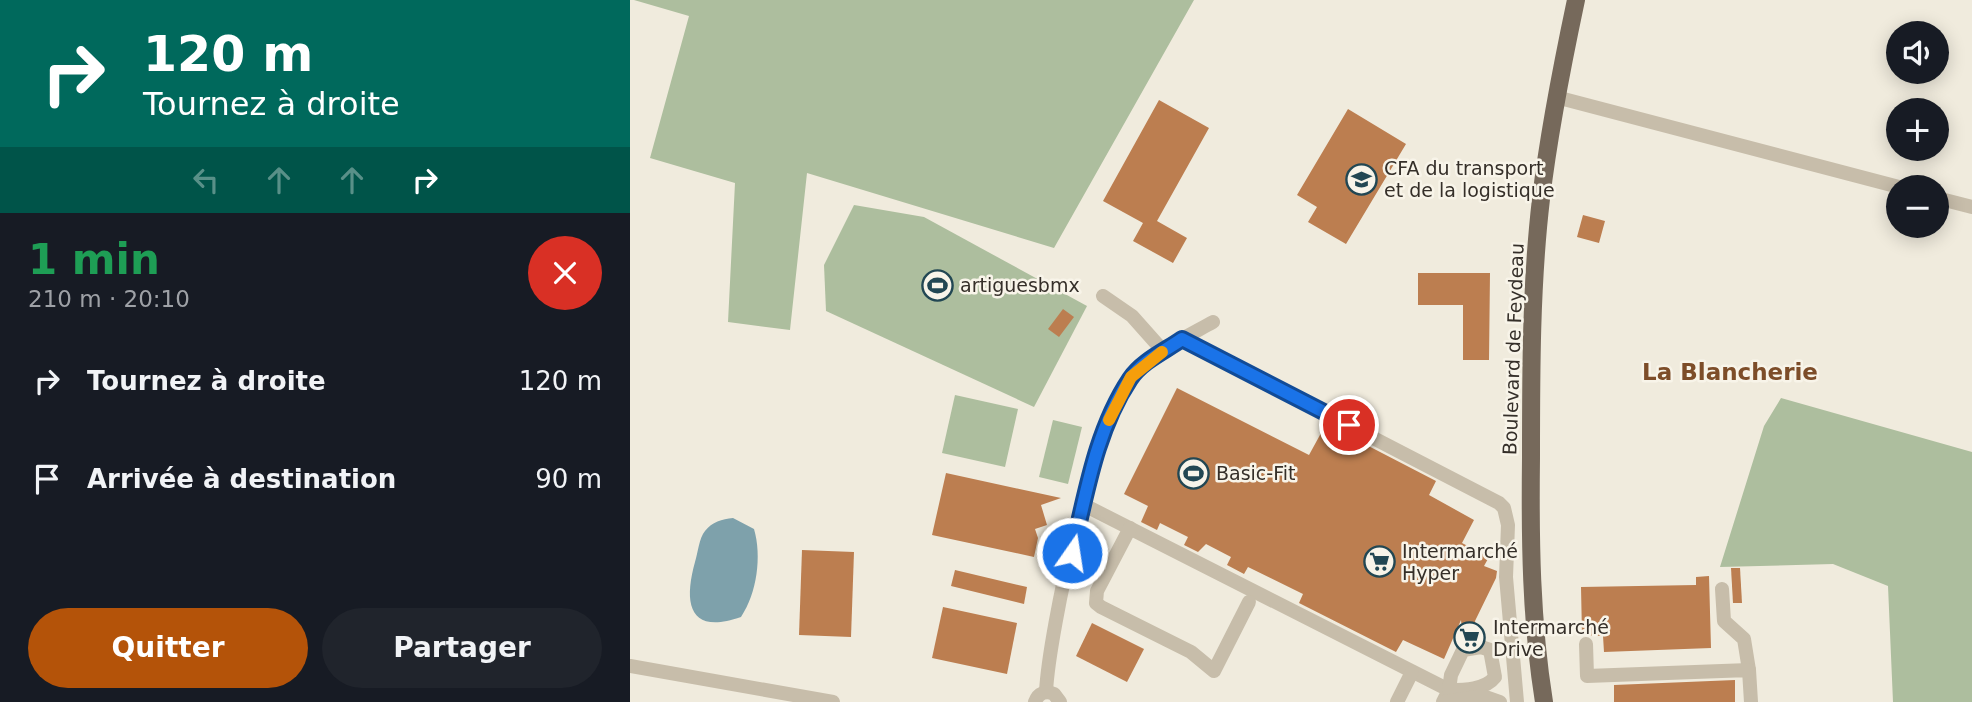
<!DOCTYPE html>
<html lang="fr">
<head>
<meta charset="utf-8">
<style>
  :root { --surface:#171b24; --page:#20242c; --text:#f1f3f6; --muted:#9ea1a6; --accent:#b45309 }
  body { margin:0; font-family:"DejaVu Sans",sans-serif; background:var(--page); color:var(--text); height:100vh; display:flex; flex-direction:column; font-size:26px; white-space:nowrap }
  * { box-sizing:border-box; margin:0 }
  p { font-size:23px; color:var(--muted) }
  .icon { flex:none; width:38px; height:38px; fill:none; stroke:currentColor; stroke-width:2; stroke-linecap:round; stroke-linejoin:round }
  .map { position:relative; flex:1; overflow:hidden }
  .sheet { display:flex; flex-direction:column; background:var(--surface); width:630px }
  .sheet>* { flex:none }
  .banner { background:#00695c; color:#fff; overflow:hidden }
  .tools { position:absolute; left:1256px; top:21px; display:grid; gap:14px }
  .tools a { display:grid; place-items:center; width:63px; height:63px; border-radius:50%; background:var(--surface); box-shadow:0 4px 18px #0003; font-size:35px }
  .pin { position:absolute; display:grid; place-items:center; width:60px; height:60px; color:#fff; margin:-30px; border:4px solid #fff; border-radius:50%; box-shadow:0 2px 7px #0007 }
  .me { position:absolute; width:77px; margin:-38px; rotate:13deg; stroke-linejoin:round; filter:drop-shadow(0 0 5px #0008) }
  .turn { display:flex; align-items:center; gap:24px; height:147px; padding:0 28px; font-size:32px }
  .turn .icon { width:91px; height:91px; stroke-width:2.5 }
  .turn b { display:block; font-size:49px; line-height:60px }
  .lanes { display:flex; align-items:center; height:66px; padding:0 28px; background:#0003; justify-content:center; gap:35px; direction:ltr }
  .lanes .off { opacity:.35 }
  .round { display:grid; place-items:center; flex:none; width:74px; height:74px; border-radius:37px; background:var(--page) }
  .head { display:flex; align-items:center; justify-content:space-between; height:119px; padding:0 28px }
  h1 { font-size:42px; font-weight:700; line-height:52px; color:#1e9e55 }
  .cta { display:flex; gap:14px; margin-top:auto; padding:14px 28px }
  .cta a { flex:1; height:80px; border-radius:42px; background:var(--accent); color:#fff; font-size:28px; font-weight:700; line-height:80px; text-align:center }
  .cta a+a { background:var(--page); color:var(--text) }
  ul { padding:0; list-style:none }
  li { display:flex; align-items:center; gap:21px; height:98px; padding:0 28px }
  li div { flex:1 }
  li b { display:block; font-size:26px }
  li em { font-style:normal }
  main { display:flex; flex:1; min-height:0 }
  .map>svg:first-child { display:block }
  .green { fill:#adbe9e }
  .water { fill:#7ea1ab }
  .building { fill:#bc7e50 }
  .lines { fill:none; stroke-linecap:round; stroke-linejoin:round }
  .minor { stroke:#c7bdaa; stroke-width:14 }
  .major { stroke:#76695b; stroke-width:18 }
  .route-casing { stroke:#114b97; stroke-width:18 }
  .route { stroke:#1a73e8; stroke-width:12 }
  .slow { stroke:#f59e0b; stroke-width:12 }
  .labels { text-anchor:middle; stroke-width:5; stroke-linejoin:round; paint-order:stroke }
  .poi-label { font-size:19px; fill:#352f29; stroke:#f8f4e9; text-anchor:start }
  .street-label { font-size:19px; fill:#352f29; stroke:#f8f4e9 }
  .quarter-label { font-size:23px; font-weight:bold; fill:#7d4d29; stroke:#f8f4e9 }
</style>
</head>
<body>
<main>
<section class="sheet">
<div class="banner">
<div class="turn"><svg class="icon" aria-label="right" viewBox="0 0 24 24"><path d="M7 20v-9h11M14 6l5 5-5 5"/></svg><div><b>120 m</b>Tournez à droite</div></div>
<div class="lanes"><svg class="icon off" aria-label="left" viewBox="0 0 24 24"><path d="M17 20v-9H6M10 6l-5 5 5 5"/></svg><svg class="icon off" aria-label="ahead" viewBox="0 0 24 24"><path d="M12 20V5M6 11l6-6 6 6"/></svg><svg class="icon off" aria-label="ahead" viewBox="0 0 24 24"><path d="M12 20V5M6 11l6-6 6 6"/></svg><svg class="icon" aria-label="right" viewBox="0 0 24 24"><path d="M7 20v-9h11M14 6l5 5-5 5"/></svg></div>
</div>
<div class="head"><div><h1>1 min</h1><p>210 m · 20:10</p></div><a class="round" style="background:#d93025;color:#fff"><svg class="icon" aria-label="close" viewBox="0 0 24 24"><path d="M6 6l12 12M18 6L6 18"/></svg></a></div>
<ul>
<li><svg class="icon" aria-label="right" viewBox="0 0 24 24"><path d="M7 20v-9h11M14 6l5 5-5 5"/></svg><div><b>Tournez à droite</b></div><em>120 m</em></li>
<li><svg class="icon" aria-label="arrive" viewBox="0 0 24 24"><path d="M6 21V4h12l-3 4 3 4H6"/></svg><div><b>Arrivée à destination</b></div><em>90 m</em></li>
</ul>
<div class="cta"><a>Quitter</a><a>Partager</a></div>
</section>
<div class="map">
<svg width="1342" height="702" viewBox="0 0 1342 702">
  <rect width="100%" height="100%" fill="#f0ebdd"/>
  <g class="green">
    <polygon points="4,0 564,0 424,248 177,173 160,330 98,322 105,183 20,158 59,16"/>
    <polygon points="224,205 294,217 457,306 404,407 196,311 194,265"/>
    <polygon points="325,395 388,409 375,467 312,453"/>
    <polygon points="1151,398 1342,452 1342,702 1263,702 1258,586 1203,564 1090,567 1134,426"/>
    <polygon points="423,420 452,427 438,484 409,477"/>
  </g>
  <path class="water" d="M103,518L124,529C132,556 127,593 111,617C60,635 53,605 65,562C68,553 69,538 75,531C82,522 92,519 103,518Z"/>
  <g class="building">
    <polygon points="529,100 579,128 527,221 557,238 543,263 503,241 513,223 473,201"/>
    <polygon points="718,109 776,144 716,244 678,222 687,207 667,195"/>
    <polygon points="953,215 975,221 969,243 947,237"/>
    <polygon points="788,273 860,273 859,360 833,360 833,305 788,305"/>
    <polygon points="433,309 444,317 429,337 418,329"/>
    <polygon points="547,388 679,455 696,424 806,481 799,495 844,520 832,543 859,557 854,566 867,571 866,578 845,621 848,638 833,640 831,620 814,659 773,640 766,652 669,603 673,594 618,567 614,574 597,565 601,557 576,544 568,552 554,545 558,537 530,523 527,530 511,522 518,506 494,494"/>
    <polygon points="316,473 431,498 411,505 417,525 405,529 408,538 404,557 302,535"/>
    <polygon points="172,550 224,552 221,637 169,635"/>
    <polygon points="1101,568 1110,568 1112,603 1103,603"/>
    <polygon points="325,570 397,587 394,604 321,586"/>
    <polygon points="1079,576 1081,648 974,652 973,636 952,635 951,587 1066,585 1066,577"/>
    <polygon points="313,607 387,623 377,674 302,658"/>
    <polygon points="462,623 514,649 497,682 446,656"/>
    <polygon points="1105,680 1105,702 984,702 984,685"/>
  </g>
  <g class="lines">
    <g class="minor">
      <polyline points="926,97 1269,187"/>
      <polyline points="1307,198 1342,207"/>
      <polyline points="473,296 502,316 534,352"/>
      <polyline points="552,339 869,503 874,508 878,525 876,577 887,702"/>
      <polyline points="454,505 819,690 813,702"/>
      <polyline points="500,528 467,591 466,603 471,607 561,652 584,671 619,602"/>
      <polyline points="1092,589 1094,621 1114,639 1119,670"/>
      <polyline points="956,644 957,676 1119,670 1121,702"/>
      <path d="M851,647L860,650L865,677C855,690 834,690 819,690L821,675L833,650Z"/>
      <polyline points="0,666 203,702"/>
      <path d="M416,692C419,631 465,417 503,375C524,352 556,337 583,322"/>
      <path d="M405,702C408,693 416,690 424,694L430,702"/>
      <polyline points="767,702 782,672"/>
      <polyline points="814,702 853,696 870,702"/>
    </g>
    <path class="major" d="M914,702C901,621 900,540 901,458C901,372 901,284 911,199C919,131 932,66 946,0"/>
  </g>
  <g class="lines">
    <defs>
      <path id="route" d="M442,553C456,494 466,430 500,379C512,361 535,351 552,339L719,425"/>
    </defs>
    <use href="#route" class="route-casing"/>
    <use href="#route" class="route"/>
    <polyline class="slow" points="479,420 501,377 532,352"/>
  </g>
  <defs>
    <symbol id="university-ring" viewBox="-11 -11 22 22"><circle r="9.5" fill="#f8f4e9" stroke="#224753" stroke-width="1.5"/><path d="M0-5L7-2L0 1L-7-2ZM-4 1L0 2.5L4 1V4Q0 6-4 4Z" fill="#224753"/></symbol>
    <symbol id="stadium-ring" viewBox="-11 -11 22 22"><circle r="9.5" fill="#f8f4e9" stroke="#224753" stroke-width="1.5"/><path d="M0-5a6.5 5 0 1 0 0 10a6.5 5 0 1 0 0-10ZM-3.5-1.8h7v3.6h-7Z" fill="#224753"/></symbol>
    <symbol id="supermarket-ring" viewBox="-11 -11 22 22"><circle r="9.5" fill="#f8f4e9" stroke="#224753" stroke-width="1.5"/><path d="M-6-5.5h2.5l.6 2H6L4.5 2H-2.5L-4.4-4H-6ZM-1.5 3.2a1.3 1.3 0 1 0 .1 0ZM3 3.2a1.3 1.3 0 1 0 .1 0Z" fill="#224753"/></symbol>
  </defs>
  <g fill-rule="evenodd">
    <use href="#university-ring" x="714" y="162" width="35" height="35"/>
    <use href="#stadium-ring" x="290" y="268" width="35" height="35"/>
    <use href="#stadium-ring" x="546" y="456" width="35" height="35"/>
    <use href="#supermarket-ring" x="732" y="544" width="35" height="35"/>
    <use href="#supermarket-ring" x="822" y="620" width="35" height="35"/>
  </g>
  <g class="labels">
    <g class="poi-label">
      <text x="754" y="175">CFA du transport<tspan x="754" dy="22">et de la logistique</tspan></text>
      <text x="330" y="292">artiguesbmx</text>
      <text x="586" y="480">Basic-Fit</text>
      <text x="772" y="558">Intermarché<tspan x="772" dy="22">Hyper</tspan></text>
      <text x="863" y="634">Intermarché<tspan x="863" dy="22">Drive</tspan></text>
    </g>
    <g class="street-label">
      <text transform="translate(883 349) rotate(-88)" y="7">Boulevard de Feydeau</text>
    </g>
    <g class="quarter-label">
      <text x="1100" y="380">La Blancherie</text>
    </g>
  </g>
</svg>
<div class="tools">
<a><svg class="icon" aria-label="sound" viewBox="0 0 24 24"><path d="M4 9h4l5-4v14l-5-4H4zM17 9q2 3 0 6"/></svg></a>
<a>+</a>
<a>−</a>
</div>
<div class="pin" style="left:719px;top:425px;background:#d93025"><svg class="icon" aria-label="arrive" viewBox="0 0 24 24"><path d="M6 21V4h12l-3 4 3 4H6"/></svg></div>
<svg class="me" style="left:442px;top:553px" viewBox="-20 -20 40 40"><circle r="17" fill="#1a73e8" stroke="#fff" stroke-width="3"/><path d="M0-11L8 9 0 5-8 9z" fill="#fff"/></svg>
</div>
</main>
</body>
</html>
